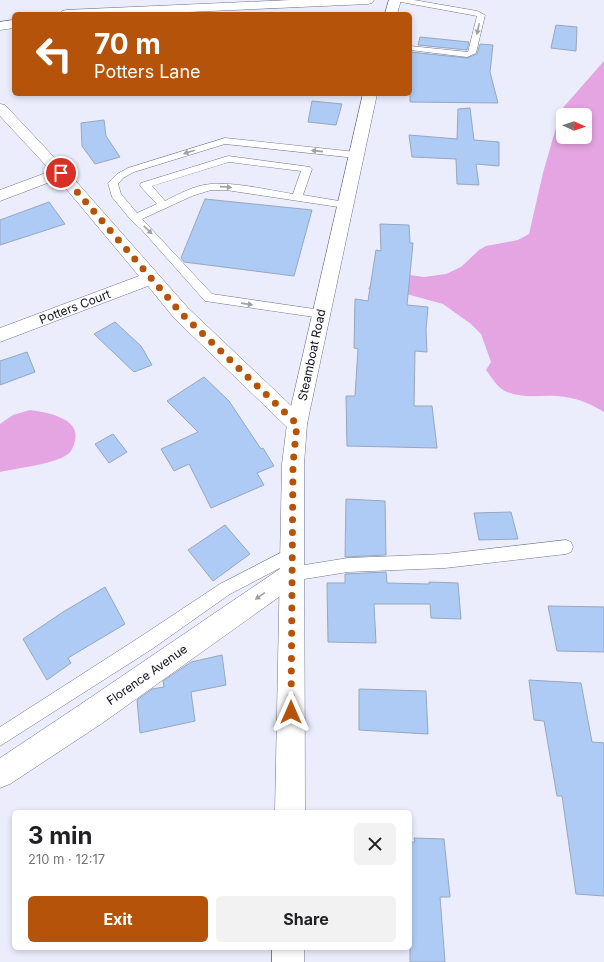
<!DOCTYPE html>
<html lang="en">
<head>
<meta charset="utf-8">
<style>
  :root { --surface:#fff; --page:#f2f2f2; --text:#202124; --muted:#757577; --accent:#b45309 }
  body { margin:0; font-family:Inter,sans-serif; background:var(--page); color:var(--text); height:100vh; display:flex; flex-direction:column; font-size:15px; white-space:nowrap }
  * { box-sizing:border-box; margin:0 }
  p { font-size:13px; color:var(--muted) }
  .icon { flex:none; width:22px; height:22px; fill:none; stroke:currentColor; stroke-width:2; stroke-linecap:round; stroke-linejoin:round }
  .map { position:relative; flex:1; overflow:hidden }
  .drawer { position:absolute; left:12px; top:810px; width:400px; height:140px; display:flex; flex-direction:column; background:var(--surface); border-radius:6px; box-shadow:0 2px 6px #0003 }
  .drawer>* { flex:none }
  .guide { position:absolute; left:12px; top:12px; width:400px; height:84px; border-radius:6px; box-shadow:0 2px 6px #0003; background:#b45309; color:#fff; overflow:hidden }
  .needle { width:26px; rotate:93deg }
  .buttons { position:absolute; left:556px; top:108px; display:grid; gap:8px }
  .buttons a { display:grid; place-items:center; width:36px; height:36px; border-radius:6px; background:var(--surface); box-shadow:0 2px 6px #0003; font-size:20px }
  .pin { position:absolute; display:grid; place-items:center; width:34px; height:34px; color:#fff; margin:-17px; border:2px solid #fff; border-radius:50%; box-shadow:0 1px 4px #0007 }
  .me { position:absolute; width:44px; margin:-22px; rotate:0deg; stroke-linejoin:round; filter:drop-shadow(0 0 3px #0008) }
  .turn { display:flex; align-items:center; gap:14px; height:84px; padding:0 16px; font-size:18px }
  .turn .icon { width:52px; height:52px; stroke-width:2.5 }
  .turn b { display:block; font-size:28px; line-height:34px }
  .round { display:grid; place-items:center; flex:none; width:42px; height:42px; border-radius:6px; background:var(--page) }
  .head { display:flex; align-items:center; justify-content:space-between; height:68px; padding:0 16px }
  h1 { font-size:24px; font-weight:700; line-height:30px }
  .cta { display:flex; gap:8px; margin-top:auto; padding:8px 16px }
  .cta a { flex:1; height:46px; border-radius:6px; background:var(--accent); color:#fff; font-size:16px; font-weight:700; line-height:46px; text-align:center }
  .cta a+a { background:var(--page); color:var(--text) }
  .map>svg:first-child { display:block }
  .forest { fill:#e5a4e2; fill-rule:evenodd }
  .building { fill:#adcbf5; stroke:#97a7bd }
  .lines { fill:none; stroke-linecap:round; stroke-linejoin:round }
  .lane-casing { stroke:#71738a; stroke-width:1 }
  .street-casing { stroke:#71738a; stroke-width:1 }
  .secondary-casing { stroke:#71738a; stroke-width:1 }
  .lane { fill:#fff; fill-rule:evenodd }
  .street { fill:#fff; fill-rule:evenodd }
  .secondary { fill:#fff; fill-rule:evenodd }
  .oneway { fill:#a0a0a4 }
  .route { stroke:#b45309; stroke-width:7; stroke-dasharray:0 12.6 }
  .labels { text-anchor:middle; stroke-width:3; stroke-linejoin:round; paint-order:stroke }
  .street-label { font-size:12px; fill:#11121b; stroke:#fcfcfc }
</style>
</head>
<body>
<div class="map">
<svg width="604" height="962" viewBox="0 0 604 962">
  <rect width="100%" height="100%" fill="#ebedfd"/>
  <g class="forest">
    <path d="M604,61V412C587,402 577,398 557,396C540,395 521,399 505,391C497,387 492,378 486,370L491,362L481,334L471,324L443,304L403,293L368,289L374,279L402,274L424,277L446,274L461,267L479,250L486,246L518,240L529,234L543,173L561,110ZM563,115H585V137H563Z"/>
    <path d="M30,410C46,412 81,418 75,441C74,445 72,451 68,454C56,464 17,468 0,472V424L13,415Z"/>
  </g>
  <g class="building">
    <polygon points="556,25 577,27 576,51 551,48"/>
    <polygon points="420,37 469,42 467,50 418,45"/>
    <polygon points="480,44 493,45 490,72 498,103 410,102 410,52 467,58 477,54"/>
    <polygon points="312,101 342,104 336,125 308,122"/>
    <polygon points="470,108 474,140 499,142 499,166 476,164 479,185 457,184 456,159 412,157 409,135 457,139 458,109"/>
    <polygon points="104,120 106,136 120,157 95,164 82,146 81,123"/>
    <polygon points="205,199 312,210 294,276 184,262 181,258"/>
    <polygon points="49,202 65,224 0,245 0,220"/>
    <polygon points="380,224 409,225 410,243 413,243 407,305 428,307 426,330 427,352 415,351 414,406 432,406 437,448 347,446 346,396 355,396 358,349 354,348 355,299 368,301 376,250 381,251"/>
    <polygon points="115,322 141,346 152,365 134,372 94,334"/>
    <polygon points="27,352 35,372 0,385 0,361"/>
    <polygon points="204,377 229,401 261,449 263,448 274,466 257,473 264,485 211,508 189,464 174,471 161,449 198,432 167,401"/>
    <polygon points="113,434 127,452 109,463 95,444"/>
    <polygon points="346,499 385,501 386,555 345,557"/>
    <polygon points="511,512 518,539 479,540 474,513"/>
    <polygon points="225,525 250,554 213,581 188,550"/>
    <polygon points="386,572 387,583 429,584 429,582 458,583 461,619 431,618 430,604 374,604 376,643 328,642 327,583 345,583 345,574"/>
    <polygon points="105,587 125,624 68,658 71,663 47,680 23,639 63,612"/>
    <polygon points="548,606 604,607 604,652 557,651"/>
    <polygon points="222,655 226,685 191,692 195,721 140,733 137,700 152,689 164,687 163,681 191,662"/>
    <polygon points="529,680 581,683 592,742 604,743 604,896 576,894 562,796 557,796 544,721 534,720"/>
    <polygon points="359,689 426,691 428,734 359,730"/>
    <polygon points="414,838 444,839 450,897 440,897 445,962 410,962 410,842 415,842"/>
  </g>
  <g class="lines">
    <defs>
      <g id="lane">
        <polygon points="397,0 414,0 477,11 485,15 476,53 467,57 410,50 410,46 468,52 477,16 401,2"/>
        <path d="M225,138L356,152L361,155L356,158L225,144L134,172L123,178L118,184L121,194L137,213L157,204L141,187L140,185L141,183L228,156L310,167L312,169L303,195L345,202L350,205L349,207L345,208L226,190H211L192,196L142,219L212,294L321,310L325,311L327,314L325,317L321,318L205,301L141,229L131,220L112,197L108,183L117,174L128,168ZM229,162L301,171L293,194C268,190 236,182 211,184C195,185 179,194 165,201L152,186Z"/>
        <polygon points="566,540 571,542 573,547 571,552 566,554 445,568 348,572 292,581 287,579 284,574 287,569 292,567 348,558 445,554"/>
        <polygon points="292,547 297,549 299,554 297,559 230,594 152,649 0,746 0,727 140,637 220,584"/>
      </g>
      <g id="street">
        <polygon points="291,0 374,0 372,3 368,4 144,14 60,14 62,11 66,10"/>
        <polygon points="14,20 14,28 0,30 0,22"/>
        <polygon points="0,104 5,105 66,170 188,308 304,418 307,424 304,430 297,432 290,430 174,318 148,286 0,342 0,328 139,276 58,179 0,201 0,190 51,171 0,116"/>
        <polygon points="292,563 300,566 304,574 300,582 101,724 10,784 0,788 0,758 81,704 284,566"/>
      </g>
      <g id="secondary">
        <polygon points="389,0 401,0 397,14 385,14"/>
        <polygon points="363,94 377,94 307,424 304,464 305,812 275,812 282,464 287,424"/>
        <rect x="272" y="948" width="32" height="14"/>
      </g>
    </defs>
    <use href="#lane" class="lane-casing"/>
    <use href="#street" class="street-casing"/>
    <use href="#secondary" class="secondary-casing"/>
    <use href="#lane" class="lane"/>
    <use href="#street" class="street"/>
    <use href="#secondary" class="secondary"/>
  </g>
  <defs><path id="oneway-solid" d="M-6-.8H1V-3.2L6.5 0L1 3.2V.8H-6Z"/></defs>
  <g class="oneway">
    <use href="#oneway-solid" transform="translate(478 29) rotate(102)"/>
    <use href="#oneway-solid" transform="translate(317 151) rotate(-174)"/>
    <use href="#oneway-solid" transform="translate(189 152) rotate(163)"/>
    <use href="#oneway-solid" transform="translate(226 187) rotate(4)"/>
    <use href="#oneway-solid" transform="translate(148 230) rotate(44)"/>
    <use href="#oneway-solid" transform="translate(247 304) rotate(8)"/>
    <use href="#oneway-solid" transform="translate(260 596) rotate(145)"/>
  </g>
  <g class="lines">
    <polyline class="route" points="61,173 181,313 297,424 293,464 291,712"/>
  </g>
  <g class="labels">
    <g class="street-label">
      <text transform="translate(75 307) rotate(-21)" y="4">Potters Court</text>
      <text transform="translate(312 355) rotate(-78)" y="4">Steamboat Road</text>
      <text transform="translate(147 675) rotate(-35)" y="4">Florence Avenue</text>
    </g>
  </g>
</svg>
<div class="buttons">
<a><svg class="needle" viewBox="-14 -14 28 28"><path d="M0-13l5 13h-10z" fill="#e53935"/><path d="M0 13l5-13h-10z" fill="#757577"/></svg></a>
</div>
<div class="pin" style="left:61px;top:173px;background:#d93025"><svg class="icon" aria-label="arrive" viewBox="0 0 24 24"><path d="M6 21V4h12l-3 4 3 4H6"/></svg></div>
<svg class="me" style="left:291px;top:712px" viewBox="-20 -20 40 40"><path d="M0-17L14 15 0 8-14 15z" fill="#b45309" stroke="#fff" stroke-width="4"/></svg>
<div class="guide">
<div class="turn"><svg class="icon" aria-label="left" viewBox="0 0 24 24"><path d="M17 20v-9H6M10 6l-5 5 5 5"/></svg><div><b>70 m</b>Potters Lane</div></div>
</div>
<section class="drawer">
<div class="head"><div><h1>3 min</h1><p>210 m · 12:17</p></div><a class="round"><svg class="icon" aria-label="close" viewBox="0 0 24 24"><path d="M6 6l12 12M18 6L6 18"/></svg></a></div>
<div class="cta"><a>Exit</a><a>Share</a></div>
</section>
</div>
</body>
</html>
